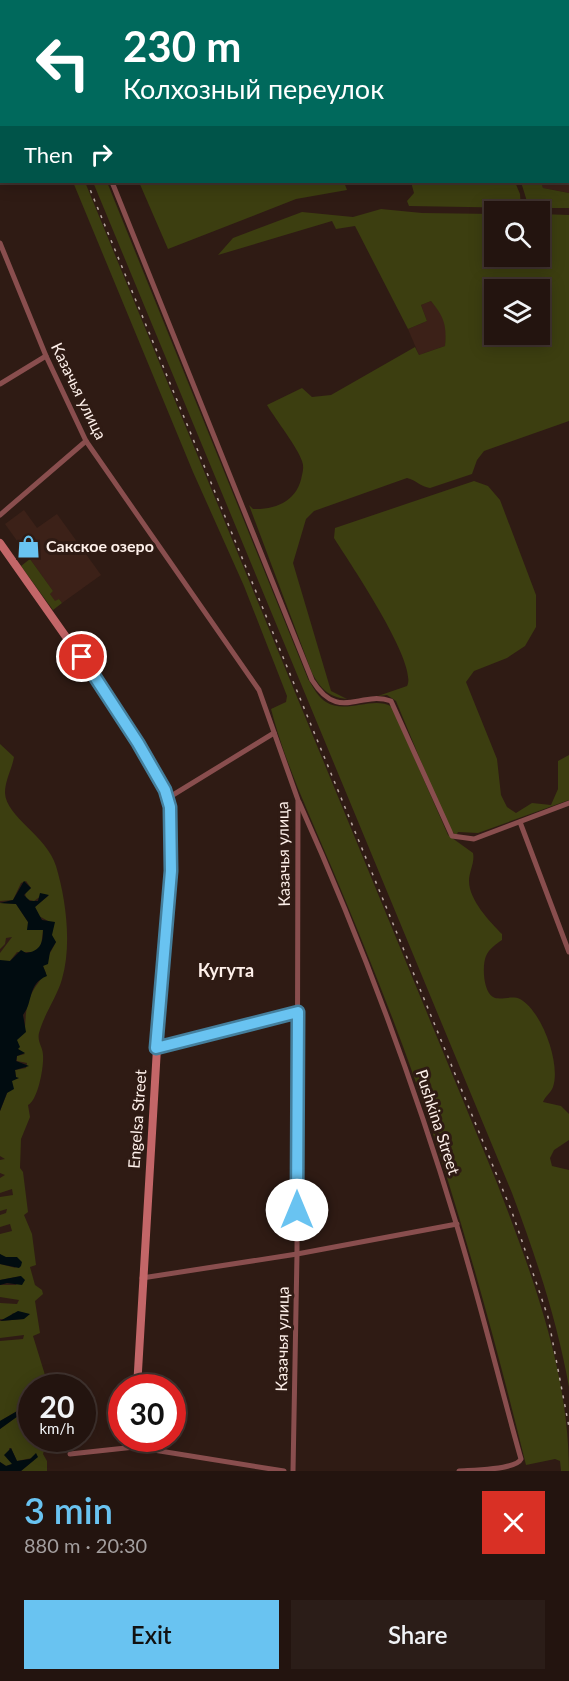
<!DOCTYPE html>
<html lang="en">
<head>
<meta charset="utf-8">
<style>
  :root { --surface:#23140f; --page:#2b1d18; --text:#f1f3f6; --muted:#a39e9e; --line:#40332f; --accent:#69c3f1 }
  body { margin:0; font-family:Lato,sans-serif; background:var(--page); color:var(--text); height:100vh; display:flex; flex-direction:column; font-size:22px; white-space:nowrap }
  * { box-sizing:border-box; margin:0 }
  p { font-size:20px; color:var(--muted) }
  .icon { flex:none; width:33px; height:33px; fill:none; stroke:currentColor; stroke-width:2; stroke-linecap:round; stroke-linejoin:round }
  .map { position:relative; height:1471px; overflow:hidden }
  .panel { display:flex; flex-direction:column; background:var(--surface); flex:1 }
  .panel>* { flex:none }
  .banner { position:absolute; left:0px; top:0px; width:570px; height:183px; box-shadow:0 3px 15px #0003,0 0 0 2px var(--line); background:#00695c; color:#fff; overflow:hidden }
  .buttons { position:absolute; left:484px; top:201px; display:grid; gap:12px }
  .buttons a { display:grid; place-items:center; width:66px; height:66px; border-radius:0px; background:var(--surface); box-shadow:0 3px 15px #0003,0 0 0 2px var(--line); font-size:30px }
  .speed { position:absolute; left:18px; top:1374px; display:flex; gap:12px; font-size:30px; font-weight:700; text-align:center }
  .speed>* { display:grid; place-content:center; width:78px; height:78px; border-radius:50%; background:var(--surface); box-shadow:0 3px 15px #0003,0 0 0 2px var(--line); line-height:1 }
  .speed small { font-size:15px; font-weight:400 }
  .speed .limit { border:9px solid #d22; background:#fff; color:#111 }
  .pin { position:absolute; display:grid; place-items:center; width:51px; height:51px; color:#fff; margin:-26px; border:3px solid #fff; border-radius:50%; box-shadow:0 2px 6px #0007 }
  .me { position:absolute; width:66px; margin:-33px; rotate:0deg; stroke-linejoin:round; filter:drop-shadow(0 0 4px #0008) }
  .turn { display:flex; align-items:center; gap:21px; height:126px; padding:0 24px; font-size:27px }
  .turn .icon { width:78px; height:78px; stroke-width:2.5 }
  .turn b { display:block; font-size:42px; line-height:51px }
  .then { display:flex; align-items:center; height:57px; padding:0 24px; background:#0003; gap:12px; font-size:22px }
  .round { display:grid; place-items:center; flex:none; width:63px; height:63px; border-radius:0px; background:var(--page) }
  .head { display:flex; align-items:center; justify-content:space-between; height:102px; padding:0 24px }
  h1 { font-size:36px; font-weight:600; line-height:45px; color:var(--accent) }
  .cta { display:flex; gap:12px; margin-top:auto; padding:12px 24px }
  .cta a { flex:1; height:69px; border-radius:0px; background:var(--accent); color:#111; font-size:24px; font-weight:600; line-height:69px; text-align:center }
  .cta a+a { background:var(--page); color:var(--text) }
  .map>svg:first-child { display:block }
  .built { fill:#3c2118 }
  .green { fill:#3c3e10; fill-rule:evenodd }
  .water { fill:#010c10 }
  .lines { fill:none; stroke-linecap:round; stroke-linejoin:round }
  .street { stroke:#894e4e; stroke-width:5 }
  .secondary { stroke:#c36668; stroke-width:8 }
  .rail { stroke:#bbaba4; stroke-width:1.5; stroke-dasharray:3 6; stroke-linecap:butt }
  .route-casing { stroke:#447f9d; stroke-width:15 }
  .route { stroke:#69c3f1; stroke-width:10 }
  .labels { text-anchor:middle; stroke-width:6; stroke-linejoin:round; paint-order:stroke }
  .street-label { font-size:16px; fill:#fef0ea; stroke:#2f1b14 }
  .poi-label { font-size:16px; font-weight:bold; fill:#fef0ea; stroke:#2f1b14; text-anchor:start }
  .neighbourhood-label { font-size:18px; font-weight:bold; fill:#fef0ea; stroke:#2f1b14 }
</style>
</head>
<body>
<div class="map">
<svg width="569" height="1471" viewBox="0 0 569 1471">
  <rect width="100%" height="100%" fill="#2f1b14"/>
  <g class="built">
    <polygon points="216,0 523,0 524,1 211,2"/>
    <polygon points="569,127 569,193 543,188 541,182 568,182"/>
    <polygon points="431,301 443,315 447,326 445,346 419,355 408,329 427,321 421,305"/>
    <polygon points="24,510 37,528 57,514 101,575 62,603 59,599 55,602 50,594 53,591 5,524"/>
  </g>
  <g class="green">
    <path d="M73,182H85L497,1183C532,1274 569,1372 569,1471H561L560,1461L555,1459L526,1465C494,1335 458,1204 414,1077C389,1006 360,935 331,866C309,814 285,763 271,709L286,702L287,696L244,586L193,472Z"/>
    <path d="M93,182H107L308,679C313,687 318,697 326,702C346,715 373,695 392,707L448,835L473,853C475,863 469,871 469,881C469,900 490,922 502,934V940C496,944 489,949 486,956C482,965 483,991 493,997C500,1001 512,995 520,999C542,1011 561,1064 553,1087C551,1093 545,1096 543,1102L561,1106L569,1114V1140L554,1150L550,1158L552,1166L569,1170V1387C557,1320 536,1257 512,1193Z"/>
    <polygon points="139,182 344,182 347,190 296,199 168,249"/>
    <polygon points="411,182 515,182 520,194 521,208 409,206 407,201 414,193"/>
    <polygon points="521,182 541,182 543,188 569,193 569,208 529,208"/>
    <path d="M381,209L422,213L495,214V256H540V214L569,215V421L484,451L477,460L472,474L430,488C421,487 416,480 407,478L314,511L306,519L293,563L331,691L347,699C328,697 321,689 312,673L249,505L253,509C277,510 298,500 302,475C303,471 304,466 302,461C298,448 276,420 267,405L302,388L312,397L331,395L415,347L419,355L445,346C447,325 444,317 431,301L421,305L427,321L408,329L355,226L336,229L332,221L218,255L233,238L302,212L353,217ZM495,290H540V334H495Z"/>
    <path d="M474,481L488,486L500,500L536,595V627L525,646L507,658L474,671L466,682L497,759L501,795L507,807L516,813L532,803L551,805L558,789V761L569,755V800L478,833L458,832L456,836L447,824L396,701L387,695L378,696L407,686C419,664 349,562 334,538L335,528Z"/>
    <polygon points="30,559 53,591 50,594 55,601 59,599 62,603 53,610 21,566"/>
    <path d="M0,744L14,757C12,769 5,780 5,793C6,817 47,836 56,866C66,899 72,945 62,979C57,997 44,1014 39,1033C37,1042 43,1047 43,1055C44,1067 38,1100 28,1105L30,1117L21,1139L20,1168L23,1172L28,1212L24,1215L32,1234L36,1265L30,1267L35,1285L42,1290L43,1294L35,1301L40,1333L33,1336L45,1375L44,1387L32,1388L31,1407V1403L0,1421V1341L23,1339L24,1335L0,1338V1321L24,1319L13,1313L8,1319H0V1303L17,1304L19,1300L0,1297V1285H16L21,1276L0,1280V1264L16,1268L0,1254V1234L12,1231L10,1224L0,1227V1215L6,1213L7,1209L0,1211V1197L13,1195L12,1189L0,1193V1178L5,1175L0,1173V1160L5,1159L0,1156V1111L12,1081L16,1077L15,1070L26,1068L27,1063L17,1061V1056L25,1054L18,1049L16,1040L25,1028C26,1003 29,993 46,973L43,966L56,942L52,939L48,921L39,916L35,907L48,896H41L34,901L26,899L25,892L31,888L26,881L21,883L13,900L0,901Z"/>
    <polygon points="0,903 16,904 28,922 28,930 43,930 41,947 33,952 17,952 10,961 0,961 0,953 12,937 6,938 5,944 0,949"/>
    <polygon points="31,1410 32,1438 47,1439 43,1454 47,1461 47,1471 21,1471 34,1460 32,1458 17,1461 11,1448 9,1448 12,1464 6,1466 0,1462 0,1429 18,1416 31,1415"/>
  </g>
  <g class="water">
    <path d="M24,881L31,888L24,895L30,901H38L40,893L49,895L35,907L42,920L55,922L52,935L56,942L50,952L48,964L43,966L47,976C27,984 34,1001 23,1015L26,1032L17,1040L20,1047L18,1049L25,1053L17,1056L16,1061L29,1066L15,1070L16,1077L19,1078L12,1081L14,1089L7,1093L0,1111V960L10,961L21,950L26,953C41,951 43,942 43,930H27L28,922L16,904L0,903L13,900Z"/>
    <polygon points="0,1254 6,1257 17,1257 22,1262 21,1266 19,1268 0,1264"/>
    <polygon points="21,1276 25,1280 22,1285 7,1283 0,1285 0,1280"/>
    <polygon points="18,1311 30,1314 24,1319 0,1321"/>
    <polygon points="30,1398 31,1415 18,1416 0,1429 0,1421 19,1410 19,1401"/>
    <polygon points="11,1448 17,1461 30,1459 36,1453 38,1457 21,1471 0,1471 0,1462 6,1466 12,1464 4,1455"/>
  </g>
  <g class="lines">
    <g class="street">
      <path d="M112,182L312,680C339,723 359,690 391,701L452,836L474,839L569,803"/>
      <polyline points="0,243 46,356 86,441 259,690 298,800 297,1254 293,1471"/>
      <polyline points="0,384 46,356"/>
      <polyline points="0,515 86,441"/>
      <polyline points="168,798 274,733"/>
      <path d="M299,802C360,938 413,1080 456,1223C480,1301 499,1381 521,1459C516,1470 472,1470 459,1471"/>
      <polyline points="520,822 569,952"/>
      <polyline points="157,1048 298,1012"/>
      <polyline points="142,1278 297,1254 457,1224"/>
      <polyline points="70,1454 135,1447 284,1471"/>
    </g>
    <g class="secondary">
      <polyline points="56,0 57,2"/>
      <polyline points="178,2 184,0"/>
      <polyline points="0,52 2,52"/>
      <polyline points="0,543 114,705 165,791 170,808 171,871 157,1048 137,1388"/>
      <polyline points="135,1447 135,1438"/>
    </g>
    <g class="rail">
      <polyline points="12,0 13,2"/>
      <polyline points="87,182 512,1212 548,1317 569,1427"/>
    </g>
  </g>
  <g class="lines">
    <defs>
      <polyline id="route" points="82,657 138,743 165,790 170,807 171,871 156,1048 298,1012 297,1210"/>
    </defs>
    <use href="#route" class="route-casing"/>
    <use href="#route" class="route"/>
  </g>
  <defs>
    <symbol id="shop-bare" viewBox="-9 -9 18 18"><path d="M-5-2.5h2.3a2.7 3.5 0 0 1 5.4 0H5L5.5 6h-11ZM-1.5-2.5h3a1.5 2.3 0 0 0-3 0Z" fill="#69c3f1" stroke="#2f1b14" stroke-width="2.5" paint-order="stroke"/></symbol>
  </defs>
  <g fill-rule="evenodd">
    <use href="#shop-bare" x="12" y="530" width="33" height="33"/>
  </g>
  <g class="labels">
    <g class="street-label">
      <text transform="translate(79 391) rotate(64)" y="6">Казачья улица</text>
      <text transform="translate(283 854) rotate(-91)" y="6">Казачья улица</text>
      <text transform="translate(137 1119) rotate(-86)" y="6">Engelsa Street</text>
      <text transform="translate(438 1122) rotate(72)" y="6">Pushkina Street</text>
      <text transform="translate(282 1339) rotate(-89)" y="6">Казачья улица</text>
    </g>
    <g class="poi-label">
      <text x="46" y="552">Сакское озеро</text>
    </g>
    <g class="neighbourhood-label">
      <text x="226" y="977">Кугута</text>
    </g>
  </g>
</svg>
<div class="buttons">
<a><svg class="icon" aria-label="search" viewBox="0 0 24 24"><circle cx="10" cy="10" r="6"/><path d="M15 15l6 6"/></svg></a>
<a><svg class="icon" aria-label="layers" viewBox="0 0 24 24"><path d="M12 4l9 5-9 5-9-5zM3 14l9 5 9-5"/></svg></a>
</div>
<div class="speed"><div>20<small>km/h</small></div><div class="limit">30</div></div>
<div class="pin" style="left:82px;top:657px;background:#d93025"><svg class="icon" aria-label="arrive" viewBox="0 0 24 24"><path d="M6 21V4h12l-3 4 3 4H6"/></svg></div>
<svg class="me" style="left:297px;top:1210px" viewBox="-20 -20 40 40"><circle r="19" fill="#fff"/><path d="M0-13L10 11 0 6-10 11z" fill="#69c3f1"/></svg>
<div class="banner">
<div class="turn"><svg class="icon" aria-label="left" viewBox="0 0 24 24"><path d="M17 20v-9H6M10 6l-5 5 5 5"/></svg><div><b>230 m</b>Колхозный переулок</div></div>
<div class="then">Then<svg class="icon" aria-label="right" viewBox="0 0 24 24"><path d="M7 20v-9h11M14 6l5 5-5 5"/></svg></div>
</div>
</div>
<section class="panel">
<div class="head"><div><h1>3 min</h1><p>880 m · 20:30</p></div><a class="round" style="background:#d93025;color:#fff"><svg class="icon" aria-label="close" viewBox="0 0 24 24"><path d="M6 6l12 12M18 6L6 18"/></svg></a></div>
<div class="cta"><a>Exit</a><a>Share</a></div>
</section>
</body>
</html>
